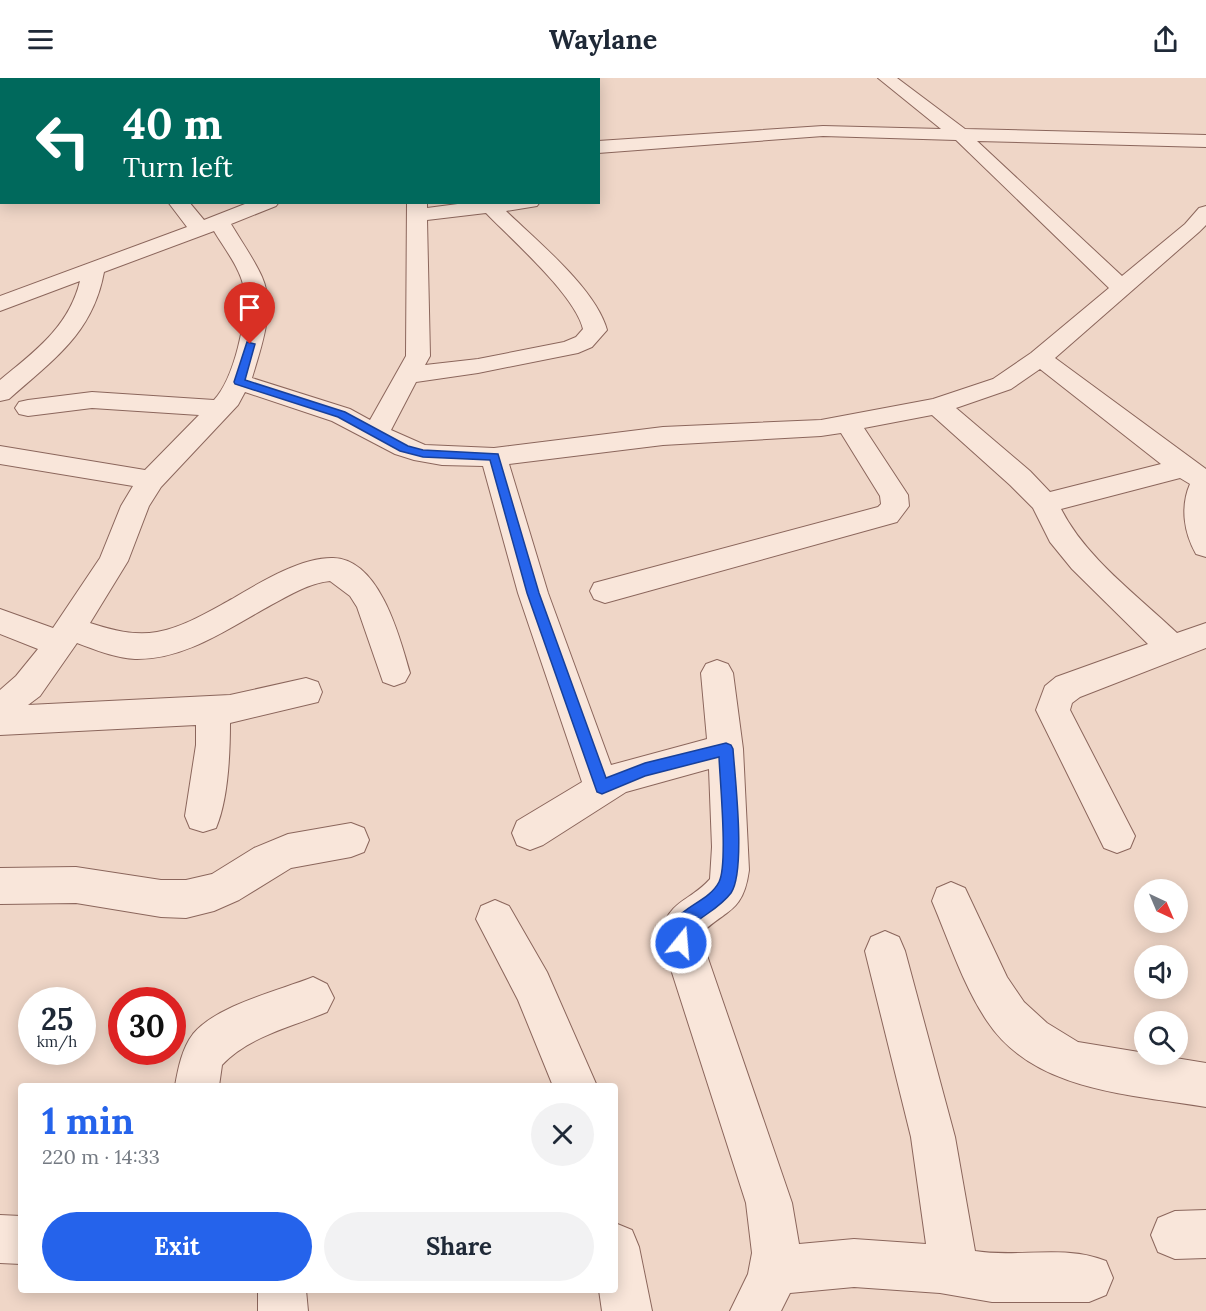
<!DOCTYPE html>
<html lang="en">
<head>
<meta charset="utf-8">
<style>
  :root { --surface:#fff; --page:#f2f2f3; --text:#1f2937; --muted:#747a83; --accent:#2563eb }
  body { margin:0; font-family:Lora,serif; background:var(--page); color:var(--text); height:100vh; display:flex; flex-direction:column; font-size:22px; white-space:nowrap }
  * { box-sizing:border-box; margin:0 }
  p { font-size:20px; color:var(--muted) }
  .icon { flex:none; width:33px; height:33px; fill:none; stroke:currentColor; stroke-width:2; stroke-linecap:round; stroke-linejoin:round }
  .map { position:relative; flex:1; overflow:hidden }
  .details { position:absolute; left:18px; top:1005px; width:600px; height:210px; display:flex; flex-direction:column; background:var(--surface); border-radius:6px; box-shadow:0 3px 15px #0003 }
  .details>* { flex:none }
  .banner { position:absolute; left:0px; top:0px; width:600px; height:126px; box-shadow:0 3px 15px #0003; background:#00695c; color:#fff; overflow:hidden }
  .needle { width:39px; rotate:136deg }
  .buttons { position:absolute; left:1134px; top:801px; display:grid; gap:12px }
  .buttons a { display:grid; place-items:center; width:54px; height:54px; border-radius:50%; background:var(--surface); box-shadow:0 3px 15px #0003; font-size:30px }
  .speed { position:absolute; left:18px; top:909px; display:flex; gap:12px; font-size:30px; font-weight:700; text-align:center }
  .speed>* { display:grid; place-content:center; width:78px; height:78px; border-radius:50%; background:var(--surface); box-shadow:0 3px 15px #0003; line-height:1 }
  .speed small { font-size:15px; font-weight:400 }
  .speed .limit { border:9px solid #d22; background:#fff; color:#111 }
  .pin { position:absolute; display:grid; place-items:center; width:51px; height:51px; color:#fff; margin:-62px -26px; border-radius:50% 50% 50% 0; rotate:-45deg; box-shadow:0 0 6px #0007 }
  .pin .icon { rotate:45deg }
  .me { position:absolute; width:66px; margin:-33px; rotate:17deg; stroke-linejoin:round; filter:drop-shadow(0 0 4px #0008) }
  .turn { display:flex; align-items:center; gap:21px; height:126px; padding:0 24px; font-size:27px }
  .turn .icon { width:78px; height:78px; stroke-width:2.5 }
  .turn b { display:block; font-size:42px; line-height:51px }
  .round { display:grid; place-items:center; flex:none; width:63px; height:63px; border-radius:32px; background:var(--page) }
  .summary { display:flex; align-items:center; justify-content:space-between; height:102px; padding:0 24px }
  h1 { font-size:36px; font-weight:700; line-height:45px; color:var(--accent) }
  .button { display:flex; gap:12px; margin-top:auto; padding:12px 24px }
  .button a { flex:1; height:69px; border-radius:36px; background:var(--accent); color:#fff; font-size:24px; font-weight:700; line-height:69px; text-align:center }
  .button a+a { background:var(--page); color:var(--text) }
  header { display:flex; justify-content:space-between; align-items:center; height:78px; padding:0 24px; background:var(--surface); font-size:27px; font-weight:700 }
  .map>svg:first-child { display:block }
  .lines { fill:none; stroke-linecap:round; stroke-linejoin:round }
  .minor-casing { stroke:#8b665c; stroke-width:2 }
  .minor { fill:#f9e6da; fill-rule:evenodd }
  .route { fill:#2563eb; stroke:#184099; stroke-width:1.5 }
</style>
</head>
<body>
<header><svg class="icon" aria-label="menu" viewBox="0 0 24 24"><path d="M4 6h16M4 12h16M4 18h16"/></svg>Waylane<svg class="icon" aria-label="share" viewBox="0 0 24 24"><path d="M12 15V3M7 8l5-5 5 5M5 13v7h14v-7"/></svg></header>
<div class="map">
<svg width="1206" height="1233" viewBox="0 0 1206 1233">
  <rect width="100%" height="100%" fill="#efd6c7"/>
  <g class="lines">
    <defs>
      <g id="minor">
        <polygon points="52,0 73,0 51,2"/>
        <polygon points="97,0 113,0 114,2 97,2"/>
        <polygon points="126,0 146,0 125,2"/>
        <polygon points="285,0 305,0 284,2"/>
        <path d="M878,0H897L965,51L1206,57V69L977,63L1122,198L1185,146L1199,130L1206,128V147L1199,154L1055,280L1206,391V479L1196,476C1184,455 1180,429 1190,406L1180,400L1061,431C1086,480 1137,517 1177,555L1206,545V570L1080,619L1072,625L1070,632L1135,758L1130,770L1117,775L1104,770L1036,632L1045,608L1056,599L1148,566L1072,491L1050,464L1033,430L1010,407L932,337L864,350L908,417L909,428L897,444L605,525L594,521L590,513L594,505L878,429L881,426L880,418L841,355L821,358L663,367L509,386L548,515L611,687L707,661L701,595L706,586L717,582L728,586L733,595L743,671L749,792C743,837 724,831 700,857L792,1125L799,1166L854,1161L926,1166L911,1059L865,873L871,859L885,853L899,859L905,873L955,1059L975,1173C1017,1180 1066,1166 1106,1183L1113,1200L1106,1217L1089,1224H992L940,1215L854,1209L790,1215L781,1233H730L748,1196L752,1175L746,1125L659,854C675,818 688,825 710,801L712,769L709,691L626,714L543,767L530,772L517,767L512,755L517,743L582,704L518,515L483,388L442,387L414,382L395,376L332,343L245,314L238,327L161,409L149,428L128,483L90,545C112,552 134,558 157,554C184,549 208,534 232,521C259,505 301,479 333,480C380,481 400,560 410,595L405,604L394,608L383,604L357,529L350,518L330,503C309,505 290,517 271,527C229,550 185,582 135,581C115,580 96,572 77,565L40,618L28,627L230,617L306,600L318,604L322,614L318,624L230,645C230,676 228,722 216,750L203,754L190,750L185,738L196,667V647L0,657V612L16,598L38,571L0,556V531L53,550L100,480L121,428L133,408L0,386V368L145,392L199,337L92,330L28,338L19,336L15,330L19,324L28,322L92,314L214,322C234,301 248,240 244,211C241,191 224,170 214,153L104,194C93,255 53,282 9,321L0,323V302C34,274 69,249 80,203L0,233V218L187,149L168,124H189L204,142L250,124H279L276,128L231,146C241,163 254,181 262,199C276,230 261,269 252,300L350,331L370,342L406,278L407,124H427V130L473,124H540L537,128L506,133C537,163 596,211 607,252L592,269L578,275L478,295L416,304L391,352L425,367L494,370L663,349L821,342L933,321L993,301L1031,275L1109,210L956,62L823,58L598,75V63L823,48L941,51ZM486,135C512,162 575,217 583,251L576,259L564,264L478,281L425,287L430,278L427,142ZM1040,291L1161,386L1050,414L1030,393L956,330L1011,311Z"/>
        <polygon points="0,11 2,11 0,22"/>
        <polygon points="351,745 364,750 369,762 364,774 351,779 291,790 239,822 214,833 186,840 161,839 76,825 0,826 0,790 76,789 161,802 186,802 212,796 254,770 288,756"/>
        <path d="M951,804L965,810L1007,899L1024,924L1047,945L1078,964L1206,985V1029C1130,1016 1034,1014 987,943C963,907 949,863 932,823L937,810Z"/>
        <polygon points="495,822 509,828 547,894 597,1008 553,1008 518,922 476,841 481,828"/>
        <path d="M313,899L327,906L334,920L327,934C292,949 249,958 222,987L219,1008H175C178,991 182,970 193,956C217,927 278,913 313,899Z"/>
        <polygon points="1206,1132 1206,1180 1175,1181 1158,1174 1151,1157 1158,1140 1175,1133"/>
        <polygon points="0,1137 21,1138 21,1186 0,1185"/>
        <polygon points="615,1145 632,1152 639,1169 652,1233 602,1233 599,1212 615,1212"/>
        <polygon points="258,1212 306,1212 308,1233 258,1233"/>
      </g>
    </defs>
    <use href="#minor" class="minor-casing"/>
    <use href="#minor" class="minor"/>
  </g>
  <path class="route" d="M247,264L255,266L245,302L345,334L408,368L423,372L498,376L539,515L606,700L645,685L726,665L731,667L733,671C735,700 746,793 731,815C719,831 702,837 688,851L689,865L687,871L681,873L675,871C658,830 705,831 719,804C728,787 720,703 719,679L645,698L602,716L597,714L527,515L490,382L423,379L400,373L338,339L235,306L234,304Z"/>
</svg>
<div class="buttons">
<a><svg class="needle" viewBox="-14 -14 28 28"><path d="M0-13l5 13h-10z" fill="#e53935"/><path d="M0 13l5-13h-10z" fill="#747a83"/></svg></a>
<a><svg class="icon" aria-label="sound" viewBox="0 0 24 24"><path d="M4 9h4l5-4v14l-5-4H4zM17 9q2 3 0 6"/></svg></a>
<a><svg class="icon" aria-label="search" viewBox="0 0 24 24"><circle cx="10" cy="10" r="6"/><path d="M15 15l6 6"/></svg></a>
</div>
<div class="speed"><div>25<small>km/h</small></div><div class="limit">30</div></div>
<div class="pin" style="left:250px;top:266px;background:#d93025"><svg class="icon" aria-label="arrive" viewBox="0 0 24 24"><path d="M6 21V4h12l-3 4 3 4H6"/></svg></div>
<svg class="me" style="left:681px;top:865px" viewBox="-20 -20 40 40"><circle r="17" fill="#2563eb" stroke="#fff" stroke-width="3"/><path d="M0-11L8 9 0 5-8 9z" fill="#fff"/></svg>
<div class="banner">
<div class="turn"><svg class="icon" aria-label="left" viewBox="0 0 24 24"><path d="M17 20v-9H6M10 6l-5 5 5 5"/></svg><div><b>40 m</b>Turn left</div></div>
</div>
<section class="details">
<div class="summary"><div><h1>1 min</h1><p>220 m · 14:33</p></div><a class="round"><svg class="icon" aria-label="close" viewBox="0 0 24 24"><path d="M6 6l12 12M18 6L6 18"/></svg></a></div>
<div class="button"><a>Exit</a><a>Share</a></div>
</section>
</div>
</body>
</html>
